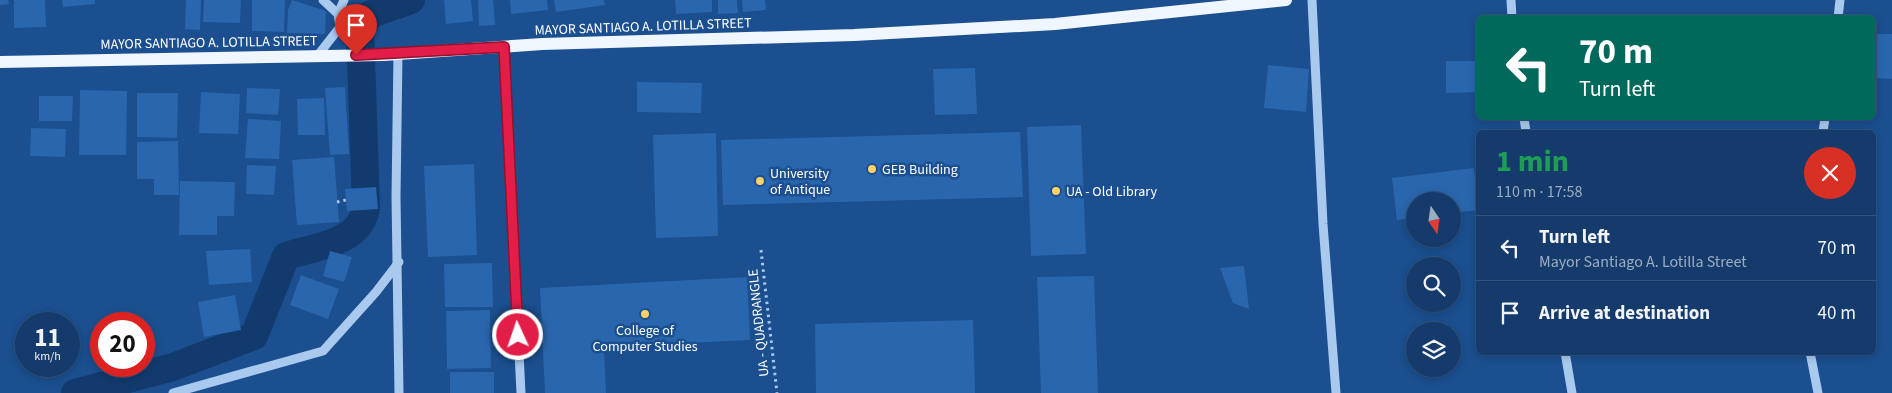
<!DOCTYPE html>
<html lang="en">
<head>
<meta charset="utf-8">
<style>
  :root { --surface:#143b6b; --page:#214673; --text:#f1f3f6; --muted:#9dadc1; --line:#33557e }
  body { margin:0; font-family:"Source Sans 3",sans-serif; background:var(--page); color:var(--text); height:100vh; display:flex; flex-direction:column; font-size:19px; white-space:nowrap }
  * { box-sizing:border-box; margin:0 }
  p { font-size:16px; color:var(--muted) }
  .icon { flex:none; width:28px; height:28px; fill:none; stroke:currentColor; stroke-width:2; stroke-linecap:round; stroke-linejoin:round }
  .map { position:relative; flex:1; overflow:hidden }
  .details { position:absolute; left:1476px; top:130px; width:400px; height:225px; display:flex; flex-direction:column; background:var(--surface); border-radius:8px; box-shadow:0 2px 8px #0003,0 0 0 1px var(--line) }
  .details>* { flex:none }
  .hud { position:absolute; left:1476px; top:15px; width:400px; height:105px; border-radius:8px; box-shadow:0 2px 8px #0003,0 0 0 1px var(--line); background:#00695c; color:#fff; overflow:hidden }
  .needle { width:32px; rotate:167deg }
  .buttons { position:absolute; left:1406px; top:192px; display:grid; gap:10px }
  .buttons a { display:grid; place-items:center; width:55px; height:55px; border-radius:50%; background:var(--surface); box-shadow:0 2px 8px #0003,0 0 0 1px var(--line); font-size:25px }
  .speed { position:absolute; left:15px; top:312px; display:flex; gap:10px; font-size:25px; font-weight:700; text-align:center }
  .speed>* { display:grid; place-content:center; width:65px; height:65px; border-radius:50%; background:var(--surface); box-shadow:0 2px 8px #0003,0 0 0 1px var(--line); line-height:1 }
  .speed small { font-size:12px; font-weight:400 }
  .speed .limit { border:8px solid #d22; background:#fff; color:#111 }
  .pin { position:absolute; display:grid; place-items:center; width:42px; height:42px; color:#fff; margin:-51px -21px; border-radius:50% 50% 50% 0; rotate:-45deg; box-shadow:0 0 5px #0007 }
  .pin .icon { rotate:45deg }
  .me { position:absolute; width:55px; margin:-28px; rotate:357deg; stroke-linejoin:round; filter:drop-shadow(0 0 4px #0008) }
  .turn { display:flex; align-items:center; gap:18px; height:105px; padding:0 20px; font-size:22px }
  .turn .icon { width:65px; height:65px; stroke-width:2.5 }
  .turn b { display:block; font-size:35px; line-height:42px }
  .round { display:grid; place-items:center; flex:none; width:52px; height:52px; border-radius:26px; background:var(--page) }
  .overview { display:flex; align-items:center; justify-content:space-between; height:85px; padding:0 20px }
  h1 { font-size:30px; font-weight:700; line-height:38px; color:#1e9e55 }
  ul { padding:0; list-style:none }
  li { display:flex; align-items:center; gap:15px; height:65px; padding:0 20px; border-top:1px solid var(--line) }
  li div { flex:1 }
  li b { display:block; font-size:19px }
  li em { font-style:normal }
  .map>svg:first-child { display:block }
  .lines { fill:none; stroke-linecap:round; stroke-linejoin:round }
  .canal { stroke:#123a6d; stroke-width:28 }
  .building { fill:#2a66ad }
  .path { stroke:#a9c9ee; stroke-width:3; stroke-dasharray:2.5 4; stroke-linecap:butt }
  .minor { stroke:#a9c9ee; stroke-width:9 }
  .major { stroke:#f0f6ff; stroke-width:12 }
  .route-casing { stroke:#92132f; stroke-width:12 }
  .route { stroke:#e11d48; stroke-width:9 }
  .poi-dot { fill:#ffd166; stroke:#1b4f8f; stroke-width:2 }
  .labels { text-anchor:middle; stroke-width:5; stroke-linejoin:round; paint-order:stroke }
  .street-label { font-size:14px; fill:#fff; stroke:#1b4f8f }
  .poi-label { font-size:14px; fill:#fff; stroke:#1b4f8f; text-anchor:start }
</style>
</head>
<body>
<div class="map">
<svg width="1892" height="393" viewBox="0 0 1892 393">
  <rect width="100%" height="100%" fill="#1b4f8f"/>
  <g class="lines">
    <path class="canal" d="M75,393L173,367L254,336L286,256C314,247 362,243 366,207L360,28L371,14L411,0"/>
  </g>
  <g class="building">
    <polygon points="0,0 8,0 9,4 0,5"/>
    <polygon points="14,0 45,0 46,27 14,28"/>
    <polygon points="62,0 95,0 95,4 63,7"/>
    <polygon points="186,0 201,0 200,30 185,29"/>
    <polygon points="204,0 241,0 240,23 203,22"/>
    <polygon points="252,0 285,0 284,32 252,31"/>
    <polygon points="292,0 326,11 325,34 287,33 288,10"/>
    <polygon points="444,0 471,0 473,21 446,24"/>
    <polygon points="478,0 493,0 495,25 479,26"/>
    <polygon points="510,0 547,0 548,10 511,14"/>
    <polygon points="554,0 604,0 605,5 556,12"/>
    <polygon points="675,0 712,0 712,12 676,14"/>
    <polygon points="718,0 737,0 738,13 718,14"/>
    <polygon points="742,0 765,0 766,10 743,12"/>
    <polygon points="1874,34 1892,34 1892,79 1874,78"/>
    <polygon points="1446,61 1479,61 1479,92 1446,93"/>
    <polygon points="1268,65 1309,69 1306,112 1264,108"/>
    <polygon points="975,68 977,114 935,115 933,69"/>
    <polygon points="637,82 702,83 701,113 637,112"/>
    <polygon points="345,87 349,154 330,155 325,88"/>
    <polygon points="247,88 280,89 278,115 246,113"/>
    <polygon points="80,90 127,91 126,155 79,155"/>
    <polygon points="201,92 240,94 238,134 199,133"/>
    <polygon points="137,93 178,93 177,138 137,137"/>
    <polygon points="39,96 73,96 72,121 39,121"/>
    <polygon points="324,98 325,135 298,135 297,99"/>
    <polygon points="248,119 281,121 279,159 245,158"/>
    <polygon points="1081,125 1086,254 1031,256 1027,127"/>
    <polygon points="31,128 66,129 65,157 30,156"/>
    <polygon points="1020,132 1023,197 723,205 721,140"/>
    <polygon points="716,133 718,236 656,238 653,135"/>
    <polygon points="178,141 179,195 154,195 154,179 137,179 137,142"/>
    <polygon points="334,157 339,222 297,225 292,160"/>
    <polygon points="474,164 477,255 428,257 424,166"/>
    <polygon points="247,165 276,166 274,195 246,194"/>
    <polygon points="1474,168 1479,210 1452,213 1452,201 1415,201 1415,218 1397,220 1392,178"/>
    <polygon points="180,181 235,182 234,216 217,216 217,235 179,235"/>
    <polygon points="376,187 378,209 347,211 345,189"/>
    <polygon points="250,249 252,282 209,285 206,251"/>
    <polygon points="330,251 352,257 344,282 323,276"/>
    <polygon points="492,263 493,307 445,307 444,264"/>
    <polygon points="1244,266 1249,309 1233,303 1220,268"/>
    <polygon points="301,275 339,289 328,319 290,305"/>
    <polygon points="1094,276 1098,393 1041,393 1037,277"/>
    <polygon points="747,277 750,340 604,347 606,393 545,393 540,288"/>
    <polygon points="235,295 241,330 204,337 198,302"/>
    <polygon points="490,310 491,368 447,369 446,311"/>
    <polygon points="973,320 975,393 816,393 815,324"/>
    <rect x="450" y="372" width="44" height="21"/>
  </g>
  <g class="lines">
    <g class="path">
      <polyline points="337,202 346,200"/>
      <polyline points="761,250 777,393"/>
    </g>
    <g class="minor">
      <polyline points="1312,0 1323,224 1336,393"/>
      <polyline points="1511,0 1512,18"/>
      <polyline points="338,14 344,0"/>
      <polyline points="1838,18 1840,0"/>
      <polyline points="504,47 521,393"/>
      <polyline points="398,54 396,197 399,393"/>
      <polyline points="318,55 340,27 338,14 323,0"/>
      <polyline points="1524,118 1526,132"/>
      <polyline points="1823,132 1825,118"/>
      <polyline points="1565,352 1572,393"/>
      <polyline points="1810,352 1818,393"/>
      <polyline points="173,393 323,351 376,292 399,262"/>
    </g>
    <polyline class="major" points="0,62 384,55 542,44 854,35 1055,24 1286,0"/>
  </g>
  <g class="lines">
    <defs>
      <polyline id="route" points="356,55 504,47 518,335"/>
    </defs>
    <use href="#route" class="route-casing"/>
    <use href="#route" class="route"/>
  </g>
  <g class="poi-dot">
    <circle cx="872" cy="169" r="5"/>
    <circle cx="760" cy="181" r="5"/>
    <circle cx="1056" cy="191" r="5"/>
    <circle cx="645" cy="314" r="5"/>
  </g>
  <g class="labels">
    <g class="street-label">
      <text transform="translate(643 26) rotate(-2)" y="5">MAYOR SANTIAGO A. LOTILLA STREET</text>
      <text transform="translate(209 42) rotate(-1)" y="5">MAYOR SANTIAGO A. LOTILLA STREET</text>
      <text transform="translate(758 323) rotate(-96)" y="5">UA - QUADRANGLE</text>
    </g>
    <g class="poi-label">
      <text x="882" y="174">GEB Building</text>
      <text x="770" y="178">University<tspan x="770" dy="16">of Antique</tspan></text>
      <text x="1066" y="196">UA - Old Library</text>
      <text x="645" y="335" text-anchor="middle">College of<tspan x="645" dy="16">Computer Studies</tspan></text>
    </g>
  </g>
</svg>
<div class="buttons">
<a><svg class="needle" viewBox="-14 -14 28 28"><path d="M0-13l5 13h-10z" fill="#e53935"/><path d="M0 13l5-13h-10z" fill="#9dadc1"/></svg></a>
<a><svg class="icon" aria-label="search" viewBox="0 0 24 24"><circle cx="10" cy="10" r="6"/><path d="M15 15l6 6"/></svg></a>
<a><svg class="icon" aria-label="layers" viewBox="0 0 24 24"><path d="M12 4l9 5-9 5-9-5zM3 14l9 5 9-5"/></svg></a>
</div>
<div class="speed"><div>11<small>km/h</small></div><div class="limit">20</div></div>
<div class="pin" style="left:356px;top:55px;background:#d93025"><svg class="icon" aria-label="arrive" viewBox="0 0 24 24"><path d="M6 21V4h12l-3 4 3 4H6"/></svg></div>
<svg class="me" style="left:518px;top:335px" viewBox="-20 -20 40 40"><circle r="17" fill="#e11d48" stroke="#fff" stroke-width="3"/><path d="M0-11L8 9 0 5-8 9z" fill="#fff"/></svg>
<div class="hud">
<div class="turn"><svg class="icon" aria-label="left" viewBox="0 0 24 24"><path d="M17 20v-9H6M10 6l-5 5 5 5"/></svg><div><b>70 m</b>Turn left</div></div>
</div>
<section class="details">
<div class="overview"><div><h1>1 min</h1><p>110 m · 17:58</p></div><a class="round" style="background:#d93025;color:#fff"><svg class="icon" aria-label="close" viewBox="0 0 24 24"><path d="M6 6l12 12M18 6L6 18"/></svg></a></div>
<ul>
<li><svg class="icon" aria-label="left" viewBox="0 0 24 24"><path d="M17 20v-9H6M10 6l-5 5 5 5"/></svg><div><b>Turn left</b><p>Mayor Santiago A. Lotilla Street</p></div><em>70 m</em></li>
<li><svg class="icon" aria-label="arrive" viewBox="0 0 24 24"><path d="M6 21V4h12l-3 4 3 4H6"/></svg><div><b>Arrive at destination</b></div><em>40 m</em></li>
</ul>
</section>
</div>
</body>
</html>
